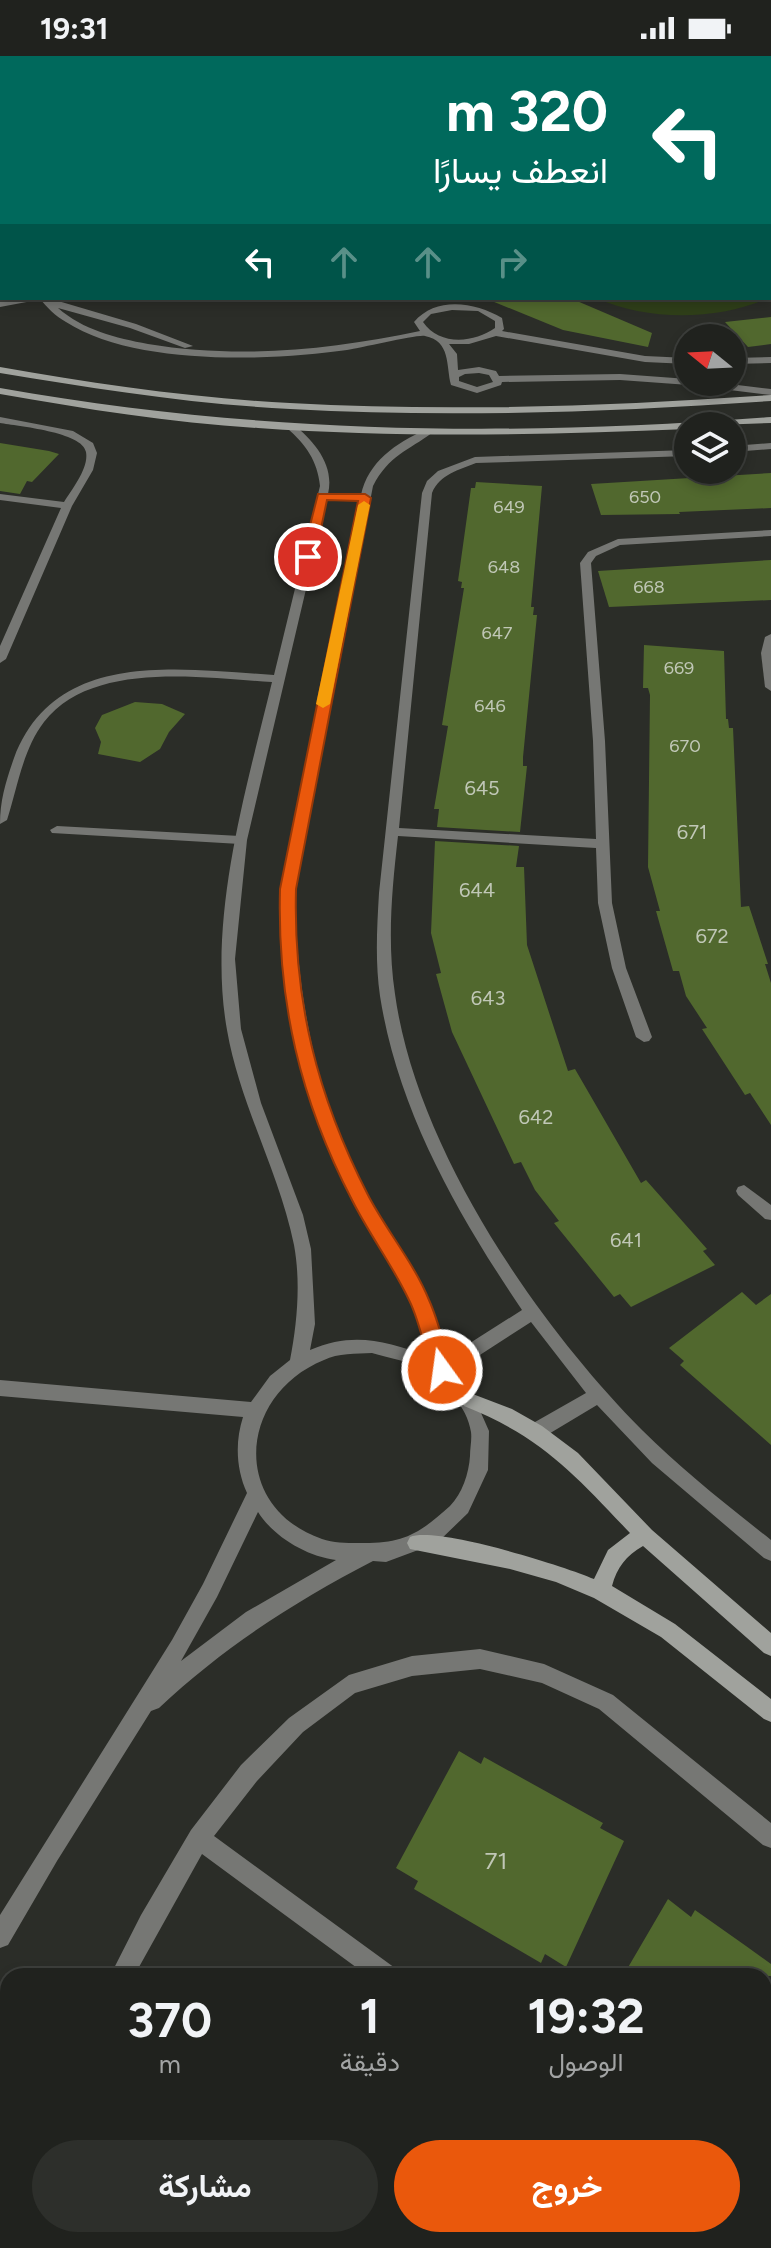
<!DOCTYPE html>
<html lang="ar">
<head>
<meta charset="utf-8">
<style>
  :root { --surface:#20221e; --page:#2d2f2b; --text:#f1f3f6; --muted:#a2a4a4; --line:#3d3f3c; --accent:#ea580c }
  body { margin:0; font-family:Figtree,Vazirmatn,sans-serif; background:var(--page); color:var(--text); direction:rtl; height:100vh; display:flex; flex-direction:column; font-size:30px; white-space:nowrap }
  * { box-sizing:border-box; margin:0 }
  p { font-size:26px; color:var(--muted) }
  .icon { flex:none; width:44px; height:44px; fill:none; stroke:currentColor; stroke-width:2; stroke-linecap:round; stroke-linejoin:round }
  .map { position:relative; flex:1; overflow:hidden; direction:ltr }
  .side { position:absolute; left:0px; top:1912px; width:772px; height:280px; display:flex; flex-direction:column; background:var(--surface); border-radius:24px 24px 0 0; box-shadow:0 4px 12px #0003,0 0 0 2px var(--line); direction:rtl }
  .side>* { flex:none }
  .banner { position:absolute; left:0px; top:0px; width:772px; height:244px; box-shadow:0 4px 12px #0003,0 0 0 2px var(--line); direction:rtl; background:#00695c; color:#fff; overflow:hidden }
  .needle { width:52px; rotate:288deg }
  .tools { position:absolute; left:674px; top:268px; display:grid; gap:16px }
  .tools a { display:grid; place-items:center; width:72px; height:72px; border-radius:50%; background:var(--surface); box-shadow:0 4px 12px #0003,0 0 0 2px var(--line); font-size:40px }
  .pin { position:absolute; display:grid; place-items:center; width:68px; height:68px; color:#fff; margin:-34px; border:4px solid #fff; border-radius:50%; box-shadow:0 2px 8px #0007 }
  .me { position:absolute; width:88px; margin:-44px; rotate:346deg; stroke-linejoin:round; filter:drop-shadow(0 0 6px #0008) }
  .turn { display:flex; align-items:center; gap:28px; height:168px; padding:0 32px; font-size:36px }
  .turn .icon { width:104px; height:104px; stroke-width:2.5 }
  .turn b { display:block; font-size:56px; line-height:68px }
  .lanes { display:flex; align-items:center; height:76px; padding:0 32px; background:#0003; justify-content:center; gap:40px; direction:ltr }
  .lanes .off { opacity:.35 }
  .eta { display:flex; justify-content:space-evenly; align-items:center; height:136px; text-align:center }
  .eta b { font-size:48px; font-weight:700; line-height:56px }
  .button { display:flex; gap:16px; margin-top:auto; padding:16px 32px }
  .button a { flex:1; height:92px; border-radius:48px; background:var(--accent); color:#fff; font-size:32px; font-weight:700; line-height:92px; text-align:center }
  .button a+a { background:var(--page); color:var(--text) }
  .status { display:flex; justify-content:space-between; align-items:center; height:56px; padding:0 40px; background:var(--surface); direction:ltr }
  .status svg { height:22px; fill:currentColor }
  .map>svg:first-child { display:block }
  .green { fill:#2f3f19 }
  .building { fill:#51682e }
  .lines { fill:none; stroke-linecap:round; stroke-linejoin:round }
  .lane { fill:#767774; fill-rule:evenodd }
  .street { fill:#767774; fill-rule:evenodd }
  .secondary { fill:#a0a29d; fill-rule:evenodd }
  .route { fill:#ea580c; stroke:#983908; stroke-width:2 }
  .slow { fill:#f59e0b }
  .labels { text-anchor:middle; stroke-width:7; stroke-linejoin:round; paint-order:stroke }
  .far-number-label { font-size:18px; fill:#c0c7b6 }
  .number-label { font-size:20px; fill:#c0c7b6 }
  .near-number-label { font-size:24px; fill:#c0c7b6 }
</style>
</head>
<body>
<div class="status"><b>19:31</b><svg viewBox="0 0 49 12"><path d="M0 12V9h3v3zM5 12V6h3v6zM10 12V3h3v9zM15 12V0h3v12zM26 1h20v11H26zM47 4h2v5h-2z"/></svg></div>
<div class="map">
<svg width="771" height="2192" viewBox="0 0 771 2192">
  <rect width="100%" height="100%" fill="#2b2d28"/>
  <path class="green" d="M596,242H768C717,265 647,265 596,242Z"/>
  <g class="building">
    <polygon points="570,242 652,277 648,291 563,274 487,243"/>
    <polygon points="771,261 771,288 748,291 725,266"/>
    <polygon points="0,387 49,395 59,398 32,426 27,425 20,438 0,435"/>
    <polygon points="771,417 771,452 679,456 680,458 601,459 591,428"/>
    <polygon points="476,426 542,430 531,551 534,551 533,559 537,559 523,701 523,710 527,710 520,776 437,771 439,753 434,753 448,670 442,669 464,532 461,532 462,526 458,525 471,432 475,432"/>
    <polygon points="771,504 771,544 609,551 598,515"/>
    <polygon points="644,589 724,595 726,663 728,663 729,672 733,672 741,851 749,850 768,908 765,908 771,927 771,1069 750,1037 745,1039 702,973 707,972 686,940 679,915 673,915 656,855 660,855 648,811 650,639 648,632 643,632"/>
    <polygon points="135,646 162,648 185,658 169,676 160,693 140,706 98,698 101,686 95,672 102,659"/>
    <polygon points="435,785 519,790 516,811 524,811 527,889 568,1015 575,1013 641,1127 646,1124 707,1193 703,1195 715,1209 631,1251 620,1238 614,1241 554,1167 559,1165 535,1134 521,1106 514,1108 452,976 436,918 441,917 431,877"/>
    <polygon points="742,1236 756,1249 771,1238 771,1389 680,1309 684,1305 669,1292"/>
    <polygon points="459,1695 481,1708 484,1701 603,1767 600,1772 624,1785 566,1911 545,1898 541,1907 414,1833 418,1825 396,1812"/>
    <polygon points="668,1843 691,1861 695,1854 746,1890 771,1908 771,1920 623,1920"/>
  </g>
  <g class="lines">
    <g class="lane">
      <rect x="0" y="12" width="2" height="4"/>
      <polygon points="0,76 2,76 0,82"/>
      <rect x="0" y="90" width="2" height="5"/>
      <polygon points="2,213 2,219 0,220 0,214"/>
      <polygon points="25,242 48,242 0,251 0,245"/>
      <polygon points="57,770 240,780 247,784 240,788 52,777 50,774"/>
    </g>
    <g class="street">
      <polygon points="471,0 477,0 478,2 472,2"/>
      <path d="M39,242H48L136,268L193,290L185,292L130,272L58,252C83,274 116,282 148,288C240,303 329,294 420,275L414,266C436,240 475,246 502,262L504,273L502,275L645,300L688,302V308L645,306L496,280L469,288H449L457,298L458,314L479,311L496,315L499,320L620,318L688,323V326H713L771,333V339L689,329L620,324L502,326L501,329L477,337L451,329C446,310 451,285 425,280C418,278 361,292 347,294C270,305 134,310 66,266C55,260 47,251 39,242ZM452,254L478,255L495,265V272C474,287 439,290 423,266L431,258ZM479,317L489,319L493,326L477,331L459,325V321L465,318Z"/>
      <polygon points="771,301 771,307 732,308 732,302"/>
      <path d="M0,361L73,375L93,387L97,397L93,414L72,450L6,603L0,607V590L61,452L0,444V438L64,446C72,433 89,412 86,396C83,376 17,370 0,367Z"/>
      <path d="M287,368H293C314,385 335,409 328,438L361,439C368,406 396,387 425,374L433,376C408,395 389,399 373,430L295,833C296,941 316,1042 366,1138C398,1197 430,1233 448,1301L522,1254C458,1159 398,1055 380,940C375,906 377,871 379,837L422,437L427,425L438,415L475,401L688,394V400L476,407C459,414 440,418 432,437L399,772L596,783L593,685L580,507L588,496L618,483L771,474V480L620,489L596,500L591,507L605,685L612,847L626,912L652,981L649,985L644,986L636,981L612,912L598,847L596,792L398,780C392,833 387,885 395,938C416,1091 535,1266 642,1374C682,1414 727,1449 771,1484V1505L764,1502L652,1407L597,1349L542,1382L535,1384L528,1382L526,1376L528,1370L586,1337L531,1266L452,1317L470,1332L489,1375L488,1414L468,1457L437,1487L386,1506L373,1505C294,1546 224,1591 159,1652L151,1655L57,1805L8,1889L0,1892V1859L172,1584L203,1528L247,1437C236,1413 235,1386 243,1361L0,1340V1324L251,1346L270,1320L290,1304C297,1268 301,1227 294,1189C279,1115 240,1049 227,974C207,863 246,734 272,626C203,622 92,604 44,666C23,693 17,733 7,764L0,768C0,744 6,725 14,702C55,592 179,613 274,619L320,430C317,404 306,389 287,372ZM327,444L360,445L281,833L283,914L296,993L319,1070L353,1144L411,1244L430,1300C384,1286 356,1275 310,1294L315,1268L311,1193L303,1159L261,1047L241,973L235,903L247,784ZM372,1297C388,1302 410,1305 424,1314C445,1328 467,1350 471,1376C472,1383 470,1392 470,1400C469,1417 462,1438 450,1450C418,1479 402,1488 358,1487C346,1487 333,1487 322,1483C230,1451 238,1339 324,1304C338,1297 356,1298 372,1297ZM258,1456C274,1481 306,1500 336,1504L246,1556L181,1605L217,1541Z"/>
      <polygon points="771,387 771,393 732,396 732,390"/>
      <polygon points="771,578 771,635 765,631 761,597 765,581"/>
      <polygon points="744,1129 771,1149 771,1164 765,1163 738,1139 736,1135 738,1131"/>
      <polygon points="480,1593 544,1608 613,1639 771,1767 771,1792 763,1789 599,1653 542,1627 480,1613 412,1620 355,1637 303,1676 257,1725 214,1780 395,1912 399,1920 368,1920 202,1798 134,1920 110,1920 141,1859 191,1774 241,1709 289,1662 349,1619 412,1600"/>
      <polygon points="8,2172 8,2184 22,2184 18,2192 0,2192 0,2175"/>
      <polygon points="401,2184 427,2184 425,2192 399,2192"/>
      <polygon points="627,2184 653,2184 655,2192 629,2192"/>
    </g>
    <g class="secondary">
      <rect x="151" y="0" width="6" height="2"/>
      <path d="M0,311C96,328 193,342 290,347C451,356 611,350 771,339V345C611,356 451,362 290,353C192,348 96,333 0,317Z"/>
      <path d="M0,332C258,378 511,381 771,361V367L688,370V373C545,379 401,382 258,372C171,367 86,353 0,338Z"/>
      <path d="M470,1337L512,1353L542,1370L578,1397L652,1474L771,1577V1600L764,1597L643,1490C626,1500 617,1511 612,1530L675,1568L771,1643V1666L764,1663L661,1581L594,1542L556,1526L510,1513L410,1493L407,1487L410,1481C437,1470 564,1510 594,1523L608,1494L630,1477C574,1418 542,1381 464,1350L461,1345L464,1340Z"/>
    </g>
  </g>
  <path class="route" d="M318,438H365L371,442L296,833C293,944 317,1040 368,1139C386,1174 414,1207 429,1244C439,1266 444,1291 452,1314L449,1320L442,1323L434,1320L431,1314C424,1291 420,1266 409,1244C393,1210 369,1178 352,1144C300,1044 277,945 280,833L358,445L327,444L315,501L308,505L302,501Z"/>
  <polygon class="slow" points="364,445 370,449 330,648 323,652 316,648 358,449"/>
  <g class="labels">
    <g class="far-number-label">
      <text x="645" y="447">650</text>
      <text x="509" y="457">649</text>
      <text x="504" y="517">648</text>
      <text x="649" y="537">668</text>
      <text x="497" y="583">647</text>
      <text x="679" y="618">669</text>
      <text x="490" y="656">646</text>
      <text x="685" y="696">670</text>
    </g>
    <g class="number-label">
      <text x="482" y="739">645</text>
      <text x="692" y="783">671</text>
      <text x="477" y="841">644</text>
      <text x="712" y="887">672</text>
      <text x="488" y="949">643</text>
      <text x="536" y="1068">642</text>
      <text x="626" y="1191">641</text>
    </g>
    <g class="near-number-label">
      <text x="496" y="1813">71</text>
    </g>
  </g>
</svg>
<div class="tools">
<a><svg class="needle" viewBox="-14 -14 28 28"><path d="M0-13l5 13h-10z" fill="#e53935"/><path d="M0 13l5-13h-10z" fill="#a2a4a4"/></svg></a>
<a><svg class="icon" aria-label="layers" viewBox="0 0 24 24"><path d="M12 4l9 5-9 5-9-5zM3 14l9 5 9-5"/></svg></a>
</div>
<div class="pin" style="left:308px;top:501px;background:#d93025"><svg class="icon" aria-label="arrive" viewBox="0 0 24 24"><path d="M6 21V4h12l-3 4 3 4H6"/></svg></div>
<svg class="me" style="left:442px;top:1314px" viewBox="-20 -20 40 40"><circle r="17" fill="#ea580c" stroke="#fff" stroke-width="3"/><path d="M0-11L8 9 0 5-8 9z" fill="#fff"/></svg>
<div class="banner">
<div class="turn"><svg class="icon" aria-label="left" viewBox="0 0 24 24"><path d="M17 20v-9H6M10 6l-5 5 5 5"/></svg><div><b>320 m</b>انعطف يسارًا</div></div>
<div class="lanes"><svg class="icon" aria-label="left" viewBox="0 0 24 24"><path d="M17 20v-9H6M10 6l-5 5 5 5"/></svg><svg class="icon off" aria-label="ahead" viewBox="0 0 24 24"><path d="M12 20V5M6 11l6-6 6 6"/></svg><svg class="icon off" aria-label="ahead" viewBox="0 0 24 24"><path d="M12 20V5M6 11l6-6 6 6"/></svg><svg class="icon off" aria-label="right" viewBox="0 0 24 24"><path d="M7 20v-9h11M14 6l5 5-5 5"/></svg></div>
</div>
<section class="side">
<div class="eta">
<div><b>19:32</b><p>الوصول</p></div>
<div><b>1</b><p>دقيقة</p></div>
<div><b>370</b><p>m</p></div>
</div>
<div class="button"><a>خروج</a><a>مشاركة</a></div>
</section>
</div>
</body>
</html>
